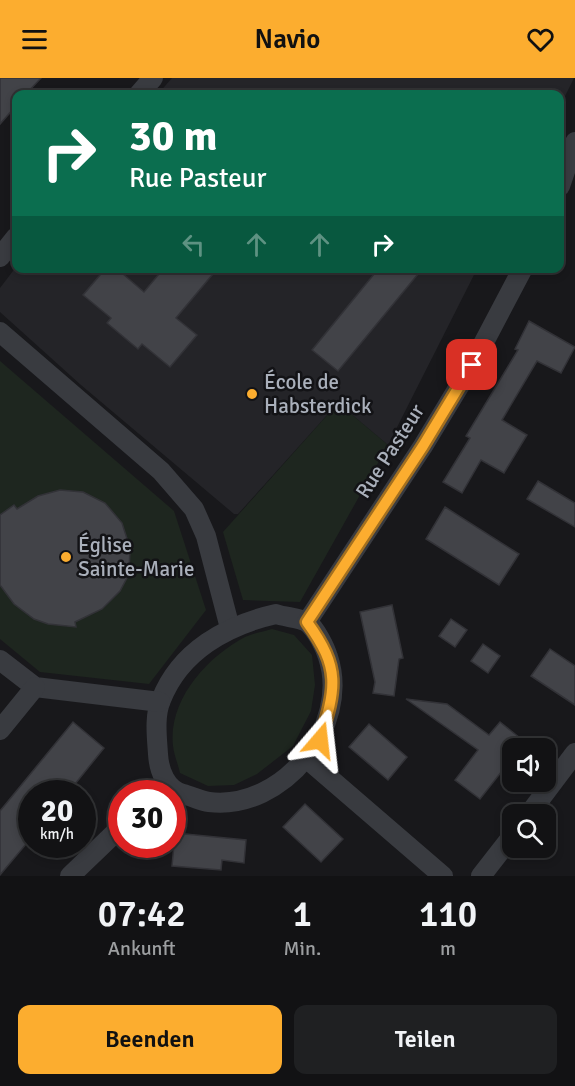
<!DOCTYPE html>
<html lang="de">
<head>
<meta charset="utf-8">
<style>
  :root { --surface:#121214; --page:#1f2022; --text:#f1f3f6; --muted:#9c9ea0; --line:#313234; --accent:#fcad2f }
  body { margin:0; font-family:Signika,sans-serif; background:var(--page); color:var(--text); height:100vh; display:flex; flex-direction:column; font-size:22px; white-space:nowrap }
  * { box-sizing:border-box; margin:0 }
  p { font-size:20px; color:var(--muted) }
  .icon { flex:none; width:33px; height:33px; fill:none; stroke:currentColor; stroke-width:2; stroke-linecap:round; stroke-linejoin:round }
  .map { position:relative; height:798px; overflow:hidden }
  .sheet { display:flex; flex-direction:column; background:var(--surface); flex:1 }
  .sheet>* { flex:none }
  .guide { position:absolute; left:12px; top:12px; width:552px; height:183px; border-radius:12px; box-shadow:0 3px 9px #0003,0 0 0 2px var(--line); background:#0b6e4f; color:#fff; overflow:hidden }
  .controls { position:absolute; left:502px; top:660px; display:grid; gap:12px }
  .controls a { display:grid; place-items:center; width:54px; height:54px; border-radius:12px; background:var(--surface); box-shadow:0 3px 9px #0003,0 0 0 2px var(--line); font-size:30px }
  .speed { position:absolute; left:18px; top:702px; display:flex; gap:12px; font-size:30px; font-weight:700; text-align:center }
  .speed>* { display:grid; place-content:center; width:78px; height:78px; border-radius:50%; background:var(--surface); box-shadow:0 3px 9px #0003,0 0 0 2px var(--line); line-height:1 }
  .speed small { font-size:15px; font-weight:400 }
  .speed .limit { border:9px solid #d22; background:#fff; color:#111 }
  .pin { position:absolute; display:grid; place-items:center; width:51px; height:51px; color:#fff; margin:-26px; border-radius:12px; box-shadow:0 3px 9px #0006 }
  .me { position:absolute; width:66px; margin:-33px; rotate:17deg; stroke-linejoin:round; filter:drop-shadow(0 0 4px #0008) }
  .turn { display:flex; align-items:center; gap:21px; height:126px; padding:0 18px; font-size:27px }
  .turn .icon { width:78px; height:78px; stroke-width:2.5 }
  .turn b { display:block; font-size:42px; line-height:51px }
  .lanes { display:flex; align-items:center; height:57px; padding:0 18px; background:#0003; justify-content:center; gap:30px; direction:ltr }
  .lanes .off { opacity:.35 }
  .eta { display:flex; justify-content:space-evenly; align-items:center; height:102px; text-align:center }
  .eta b { font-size:36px; font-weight:600; line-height:42px }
  .primary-button { display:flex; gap:12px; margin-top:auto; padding:12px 18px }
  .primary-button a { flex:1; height:69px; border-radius:12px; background:var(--accent); color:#111; font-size:24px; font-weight:600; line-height:69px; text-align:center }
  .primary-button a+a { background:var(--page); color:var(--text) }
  header { display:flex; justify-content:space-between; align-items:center; height:78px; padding:0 18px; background:var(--accent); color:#111; font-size:27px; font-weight:600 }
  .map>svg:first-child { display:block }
  .built { fill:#242428 }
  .green { fill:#1e261f }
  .building { fill:#424348; stroke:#323237; stroke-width:1.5 }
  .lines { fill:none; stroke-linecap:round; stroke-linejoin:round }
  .minor { stroke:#393b40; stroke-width:20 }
  .route-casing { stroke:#a4701f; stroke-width:15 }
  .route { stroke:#fcad2f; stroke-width:10 }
  .poi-dot { fill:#fcad2f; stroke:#131316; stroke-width:2 }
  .labels { text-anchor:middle; stroke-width:5; stroke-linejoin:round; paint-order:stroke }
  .poi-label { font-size:21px; fill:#aab0bb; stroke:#131316; text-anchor:start }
  .street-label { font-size:21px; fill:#aab0bb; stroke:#131316 }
</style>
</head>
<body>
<header><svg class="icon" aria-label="menu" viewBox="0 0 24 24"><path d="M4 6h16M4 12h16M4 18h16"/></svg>Navio<svg class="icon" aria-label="heart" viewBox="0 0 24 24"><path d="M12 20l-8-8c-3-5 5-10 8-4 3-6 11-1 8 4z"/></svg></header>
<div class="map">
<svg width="575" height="798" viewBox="0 0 575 798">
  <rect width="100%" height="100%" fill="#18181b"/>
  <g class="built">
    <polygon points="172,0 574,0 560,28 560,16 158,16"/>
    <polygon points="16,189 16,190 477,191 388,367 338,325 238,436 234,436 81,307 0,234 0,210"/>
  </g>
  <g class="green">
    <polygon points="0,283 174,433 206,532 149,606 40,594 0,561"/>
    <polygon points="338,325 388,367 300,524 243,522 223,454"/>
    <path d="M272,551L294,557L312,577L315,607L311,633L293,668L257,696L234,707L208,708L180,695C178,686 174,677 173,668C168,622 207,579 245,559C253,555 263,554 272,551Z"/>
  </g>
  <g class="building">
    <polygon points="0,0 41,0 26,16 16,16 16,28 0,46"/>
    <polygon points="106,190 116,190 144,214 164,190 218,190 176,240 197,257 170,289 142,266 138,271 107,245 111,240 83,217"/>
    <polygon points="379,190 423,190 338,293 312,272"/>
    <polygon points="529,243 575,269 561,295 537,283 502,342 527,357 504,395 481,382 462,415 443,404 470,360 466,358 518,272 515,271"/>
    <polygon points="538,403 575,425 575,449 527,421"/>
    <polygon points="60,412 83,414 105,425 122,445 130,470 129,496 120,513 102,531 75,544 76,549 48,546 34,541 14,526 0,507 0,437 14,427 17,431 38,418"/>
    <polygon points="445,429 519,476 499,507 426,461"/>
    <polygon points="392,527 403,580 399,581 394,618 373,615 375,604 360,534"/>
    <polygon points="451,541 467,552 455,569 439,558"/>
    <polygon points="483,566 500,578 488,595 471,583"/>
    <polygon points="550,571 575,588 575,627 531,598"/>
    <polygon points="406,621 447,626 489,657 500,644 525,664 520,670 513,670 513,679 480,721 455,702 478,672"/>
    <polygon points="73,644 104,670 67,716 32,716 32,759 0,797 0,733"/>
    <polygon points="369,646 407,679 388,702 349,669"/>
    <polygon points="305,726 343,761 321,784 283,749"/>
    <polygon points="175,755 246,762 244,785 222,782 221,792 172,788"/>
  </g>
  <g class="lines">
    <g class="minor">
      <polyline points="139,16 153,0"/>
      <polyline points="560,108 575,64"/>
      <polyline points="0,179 16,159"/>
      <polyline points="0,254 161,393 194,431 206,458 230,550"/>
      <path d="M276,536C284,539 300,540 307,544C316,551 325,569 328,579C351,648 283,733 209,724C201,723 191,718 183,716C166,711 159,693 158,676C157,660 154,638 161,622C180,573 227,547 276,536Z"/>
      <polyline points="307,544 423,368 472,287 523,190"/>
      <polyline points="0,582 35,609 160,624"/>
      <polyline points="0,652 35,609"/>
      <polyline points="306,680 443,798"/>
      <polyline points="529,736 575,675"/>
      <polyline points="70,798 122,748"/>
      <polyline points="481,798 513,757"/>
    </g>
  </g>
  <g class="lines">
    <defs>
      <path id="route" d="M320,662C336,609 341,591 307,544L423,368L472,287"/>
    </defs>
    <use href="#route" class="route-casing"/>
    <use href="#route" class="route"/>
  </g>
  <g class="poi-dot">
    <circle cx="252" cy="316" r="6"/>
    <circle cx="66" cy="479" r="6"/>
  </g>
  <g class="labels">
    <g class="poi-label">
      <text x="264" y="311">École de<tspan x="264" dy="24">Habsterdick</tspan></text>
      <text x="78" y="474">Église<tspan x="78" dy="24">Sainte-Marie</tspan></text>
    </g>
    <g class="street-label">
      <text transform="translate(390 373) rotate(-57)" y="7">Rue Pasteur</text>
    </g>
  </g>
</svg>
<div class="controls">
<a><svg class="icon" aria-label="sound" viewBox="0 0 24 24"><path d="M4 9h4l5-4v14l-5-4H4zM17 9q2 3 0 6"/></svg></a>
<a><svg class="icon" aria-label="search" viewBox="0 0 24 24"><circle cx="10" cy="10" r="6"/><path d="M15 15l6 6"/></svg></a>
</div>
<div class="speed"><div>20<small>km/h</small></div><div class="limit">30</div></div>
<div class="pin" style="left:472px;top:287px;background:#d93025"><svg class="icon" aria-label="arrive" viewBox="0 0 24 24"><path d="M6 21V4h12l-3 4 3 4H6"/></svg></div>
<svg class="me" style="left:320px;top:662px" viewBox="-20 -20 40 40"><path d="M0-17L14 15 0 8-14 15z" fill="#fcad2f" stroke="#fff" stroke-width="4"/></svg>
<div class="guide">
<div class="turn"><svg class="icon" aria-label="right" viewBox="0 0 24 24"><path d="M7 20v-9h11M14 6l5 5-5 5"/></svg><div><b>30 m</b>Rue Pasteur</div></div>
<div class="lanes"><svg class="icon off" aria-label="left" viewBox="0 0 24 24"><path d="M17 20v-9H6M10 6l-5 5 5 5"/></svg><svg class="icon off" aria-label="ahead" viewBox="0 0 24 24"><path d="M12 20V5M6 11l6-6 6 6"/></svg><svg class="icon off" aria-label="ahead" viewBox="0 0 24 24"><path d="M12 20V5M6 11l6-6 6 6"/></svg><svg class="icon" aria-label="right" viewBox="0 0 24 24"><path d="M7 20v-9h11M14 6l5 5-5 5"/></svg></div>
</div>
</div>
<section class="sheet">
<div class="eta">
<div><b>07:42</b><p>Ankunft</p></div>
<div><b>1</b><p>Min.</p></div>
<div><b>110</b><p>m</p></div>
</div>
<div class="primary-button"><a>Beenden</a><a>Teilen</a></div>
</section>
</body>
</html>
